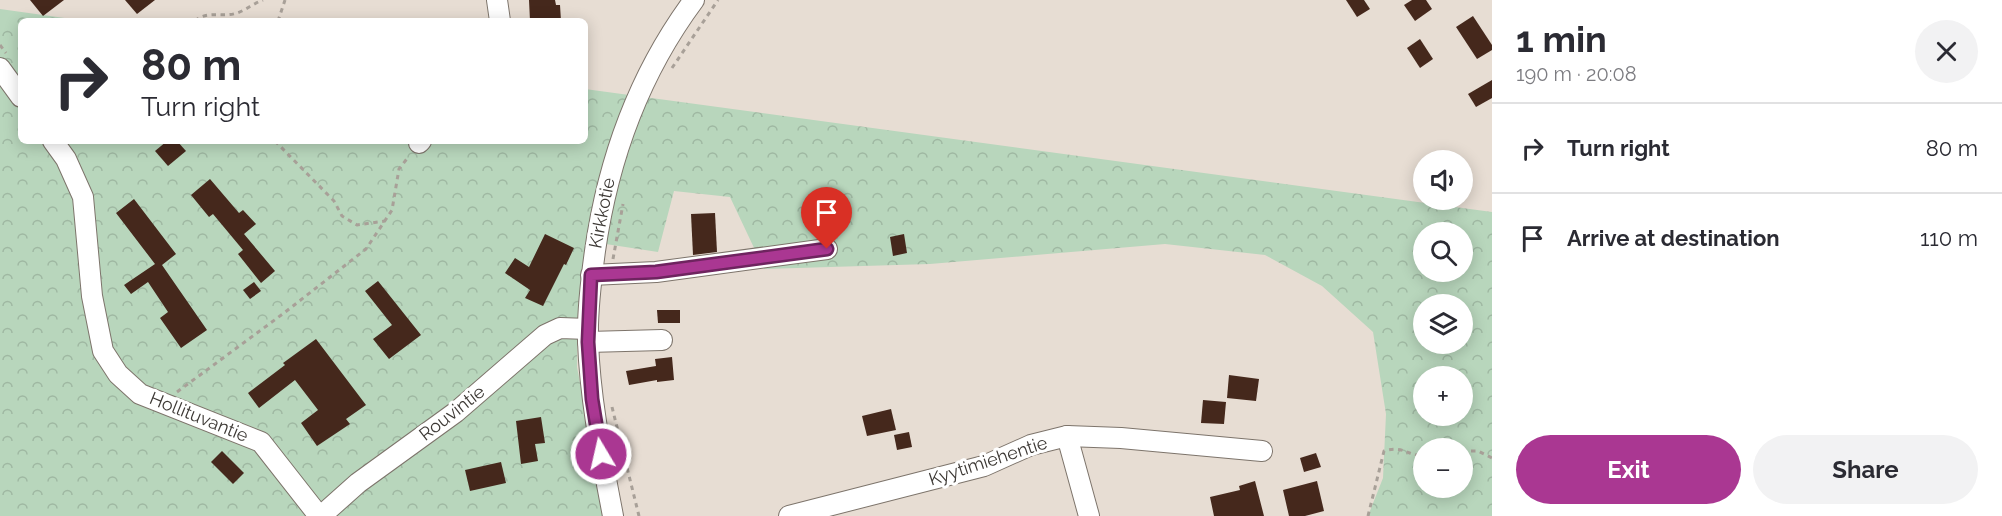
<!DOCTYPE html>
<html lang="en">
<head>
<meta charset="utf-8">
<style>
  :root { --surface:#fff; --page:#f2f2f3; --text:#2b2b33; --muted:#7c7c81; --line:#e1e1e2; --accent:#aa3792 }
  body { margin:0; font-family:Raleway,sans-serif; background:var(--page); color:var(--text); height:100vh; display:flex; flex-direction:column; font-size:22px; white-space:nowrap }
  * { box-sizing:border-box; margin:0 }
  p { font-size:20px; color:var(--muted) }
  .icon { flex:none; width:33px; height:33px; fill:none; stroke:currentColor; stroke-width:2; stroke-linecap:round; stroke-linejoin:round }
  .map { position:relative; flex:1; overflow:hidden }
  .drawer { display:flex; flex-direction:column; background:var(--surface); width:510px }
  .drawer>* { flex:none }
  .top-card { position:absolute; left:18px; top:18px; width:570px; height:126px; border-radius:9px; box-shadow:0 3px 15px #0003; background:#fff; color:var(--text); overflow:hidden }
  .tools { position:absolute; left:1413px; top:150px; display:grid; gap:12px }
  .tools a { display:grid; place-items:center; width:60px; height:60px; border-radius:50%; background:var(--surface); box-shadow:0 3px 15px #0003; font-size:30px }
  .pin { position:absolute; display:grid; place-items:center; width:51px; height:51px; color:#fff; margin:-62px -26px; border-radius:50% 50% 50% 0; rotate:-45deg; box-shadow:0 0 6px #0007 }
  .pin .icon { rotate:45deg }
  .me { position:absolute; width:66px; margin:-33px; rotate:351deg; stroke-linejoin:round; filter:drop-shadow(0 0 4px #0008) }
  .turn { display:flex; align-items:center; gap:21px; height:126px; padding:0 24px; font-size:27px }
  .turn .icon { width:78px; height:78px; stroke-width:2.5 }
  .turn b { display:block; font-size:42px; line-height:51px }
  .round { display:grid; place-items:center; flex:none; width:63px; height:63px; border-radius:32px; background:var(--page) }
  .headline { display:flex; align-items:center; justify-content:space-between; height:102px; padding:0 24px }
  h1 { font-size:36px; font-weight:700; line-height:45px }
  .cta { display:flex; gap:12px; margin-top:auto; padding:12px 24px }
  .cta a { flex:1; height:69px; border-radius:36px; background:var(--accent); color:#fff; font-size:24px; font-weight:700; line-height:69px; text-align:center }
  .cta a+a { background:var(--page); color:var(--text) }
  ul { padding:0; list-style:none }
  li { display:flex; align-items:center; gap:18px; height:90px; padding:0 24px; border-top:2px solid var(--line) }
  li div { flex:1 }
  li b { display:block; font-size:22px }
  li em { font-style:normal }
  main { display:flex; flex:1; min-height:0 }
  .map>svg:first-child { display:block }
  .forest { fill:url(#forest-crowns); fill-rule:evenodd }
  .building { fill:#45281c }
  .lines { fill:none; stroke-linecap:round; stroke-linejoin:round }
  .minor-casing { stroke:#7d746b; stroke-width:22 }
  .path { stroke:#a8a098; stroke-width:3; stroke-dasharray:4.5 4.5; stroke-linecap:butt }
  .minor { stroke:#fff; stroke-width:20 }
  .route-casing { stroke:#6e245f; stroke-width:15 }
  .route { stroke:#aa3792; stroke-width:10 }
  .labels { text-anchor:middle; stroke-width:6; stroke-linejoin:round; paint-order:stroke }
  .street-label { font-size:18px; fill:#3d3935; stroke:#fff }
</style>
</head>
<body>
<main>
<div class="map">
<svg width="1492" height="516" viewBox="0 0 1492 516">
  <defs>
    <pattern id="forest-crowns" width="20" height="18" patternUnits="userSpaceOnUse" patternTransform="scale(1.5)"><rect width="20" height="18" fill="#b8d6bc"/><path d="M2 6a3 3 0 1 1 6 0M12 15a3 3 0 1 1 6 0" fill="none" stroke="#9fb8a2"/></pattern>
  </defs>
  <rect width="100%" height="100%" fill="#e7ddd3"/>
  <path class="forest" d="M0,9L86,21H21V141H585V89L1492,212V516H1368L1383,478L1386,414L1373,332L1322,286L1265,255L1165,244L930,264L764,269L730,197L674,191L658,252L586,241L578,308L577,367L606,516H0ZM1424,232H1462V272H1424ZM1424,304H1462V344H1424ZM1424,376H1462V416H1424ZM1424,448H1462V488H1424Z"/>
  <g class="building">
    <polygon points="30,0 64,0 43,16"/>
    <polygon points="125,0 155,0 137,14"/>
    <polygon points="529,0 555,0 556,5 560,5 561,21 530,21"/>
    <polygon points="1346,0 1364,0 1370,9 1357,17"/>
    <polygon points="1412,0 1426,0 1432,9 1415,21 1404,5"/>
    <polygon points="1473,16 1492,45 1492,50 1477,59 1456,27"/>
    <polygon points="1420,39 1433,59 1420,68 1407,48"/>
    <polygon points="1492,80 1492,98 1476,107 1468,94"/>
    <polygon points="167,141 177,141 186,151 168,166 155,151"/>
    <polygon points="210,179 239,213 243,210 256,224 244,234 275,271 261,283 238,254 243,250 213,214 209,217 191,195"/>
    <polygon points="134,199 176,254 162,265 207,330 181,348 160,318 168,312 148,282 131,294 124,285 155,264 116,213"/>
    <polygon points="715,213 717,252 693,255 691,214"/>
    <polygon points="545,234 574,248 566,265 564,264 543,306 525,298 530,290 505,273 515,258 529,267"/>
    <polygon points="904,234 907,253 893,256 890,237"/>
    <polygon points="378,281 421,335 389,359 373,339 392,325 365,291"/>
    <polygon points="254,282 261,291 250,299 243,290"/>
    <polygon points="657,310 680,310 680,323 658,323"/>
    <polygon points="316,339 366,405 346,419 350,424 317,446 301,423 318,410 295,380 259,408 248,393 285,365 283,363"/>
    <polygon points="672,357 674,380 657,382 657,380 629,385 626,371 656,366 655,359"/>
    <polygon points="1229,375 1259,379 1256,401 1227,398"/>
    <polygon points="1203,400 1226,402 1224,424 1201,423"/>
    <polygon points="891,409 896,430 867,436 862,416"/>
    <polygon points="541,417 545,443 535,444 538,461 521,464 516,421"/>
    <polygon points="909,432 912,447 897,450 894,435"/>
    <polygon points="222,451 244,473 233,484 211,462"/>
    <polygon points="1316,453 1321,467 1304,472 1300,458"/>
    <polygon points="501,462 506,483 470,491 465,470"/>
    <polygon points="1255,481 1264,516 1214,516 1210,497 1240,490 1239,486"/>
    <polygon points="1317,481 1324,511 1305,516 1289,516 1283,490"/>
  </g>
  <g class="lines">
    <defs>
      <g id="minor">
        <polyline points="497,0 500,21"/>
        <polyline points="0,68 21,97"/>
        <polyline points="53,141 66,159 83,197 92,296 103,351 118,374 140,394 261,442 319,516"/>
        <polyline points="419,143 421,141"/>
        <polyline points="591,275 656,272 827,249"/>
        <polyline points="588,342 662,340"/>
        <polyline points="1067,436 1089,516"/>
        <polyline points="321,516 358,483 456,412 545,335 560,328 588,329"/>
        <path d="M613,516C602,458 590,400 588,341C587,311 591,280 595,251C608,160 639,74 694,0"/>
        <polyline points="789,516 984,466 1031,445 1067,436 1121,438 1262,451"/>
      </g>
    </defs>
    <use href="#minor" class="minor-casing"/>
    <g class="path">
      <path d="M195,21C207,10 223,18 237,13C246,10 254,3 263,0"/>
      <polyline points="278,21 285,0"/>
      <polyline points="0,45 6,53"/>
      <polyline points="672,68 718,0"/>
      <polyline points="275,141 334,201 342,216 357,225 385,221"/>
      <polyline points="613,259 623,204"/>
      <polyline points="177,392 284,313 366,249 392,210 399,169 409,156"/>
      <polyline points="612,407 639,516"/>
      <polyline points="1462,451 1478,451 1492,458"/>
      <path d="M1368,516L1384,451C1405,445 1408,457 1424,455"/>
    </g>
    <use href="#minor" class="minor"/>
  </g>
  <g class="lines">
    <defs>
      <polyline id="route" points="601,454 592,399 588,342 591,275 656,272 827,249"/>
    </defs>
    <use href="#route" class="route-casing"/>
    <use href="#route" class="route"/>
  </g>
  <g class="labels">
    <g class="street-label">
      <text transform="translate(602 213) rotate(-79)" y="6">Kirkkotie</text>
      <text transform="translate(452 413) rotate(-38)" y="6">Rouvintie</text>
      <text transform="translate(199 417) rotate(22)" y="6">Hollituvantie</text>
      <text transform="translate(988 461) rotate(-18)" y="6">Kyytimiehentie</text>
    </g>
  </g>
</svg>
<div class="tools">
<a><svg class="icon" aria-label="sound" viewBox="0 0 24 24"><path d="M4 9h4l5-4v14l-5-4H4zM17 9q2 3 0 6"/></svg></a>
<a><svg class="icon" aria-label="search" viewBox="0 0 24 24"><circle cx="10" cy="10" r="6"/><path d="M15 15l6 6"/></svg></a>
<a><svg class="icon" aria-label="layers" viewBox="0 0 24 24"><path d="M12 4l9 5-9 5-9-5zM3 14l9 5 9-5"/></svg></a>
<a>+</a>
<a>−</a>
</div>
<div class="pin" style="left:827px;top:249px;background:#d93025"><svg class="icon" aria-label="arrive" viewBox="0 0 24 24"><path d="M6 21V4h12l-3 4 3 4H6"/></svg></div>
<svg class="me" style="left:601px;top:454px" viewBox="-20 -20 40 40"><circle r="17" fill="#aa3792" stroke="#fff" stroke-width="3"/><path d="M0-11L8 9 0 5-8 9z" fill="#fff"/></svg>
<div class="top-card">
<div class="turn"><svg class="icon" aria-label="right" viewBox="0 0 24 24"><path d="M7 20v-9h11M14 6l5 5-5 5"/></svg><div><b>80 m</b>Turn right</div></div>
</div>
</div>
<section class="drawer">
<div class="headline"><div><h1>1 min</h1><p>190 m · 20:08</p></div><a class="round"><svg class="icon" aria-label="close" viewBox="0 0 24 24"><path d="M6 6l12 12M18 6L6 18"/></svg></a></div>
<ul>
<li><svg class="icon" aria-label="right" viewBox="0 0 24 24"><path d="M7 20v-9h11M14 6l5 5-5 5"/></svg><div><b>Turn right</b></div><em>80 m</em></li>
<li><svg class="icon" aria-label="arrive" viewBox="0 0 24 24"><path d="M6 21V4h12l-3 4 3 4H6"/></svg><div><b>Arrive at destination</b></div><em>110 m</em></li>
</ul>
<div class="cta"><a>Exit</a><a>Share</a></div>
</section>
</main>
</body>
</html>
